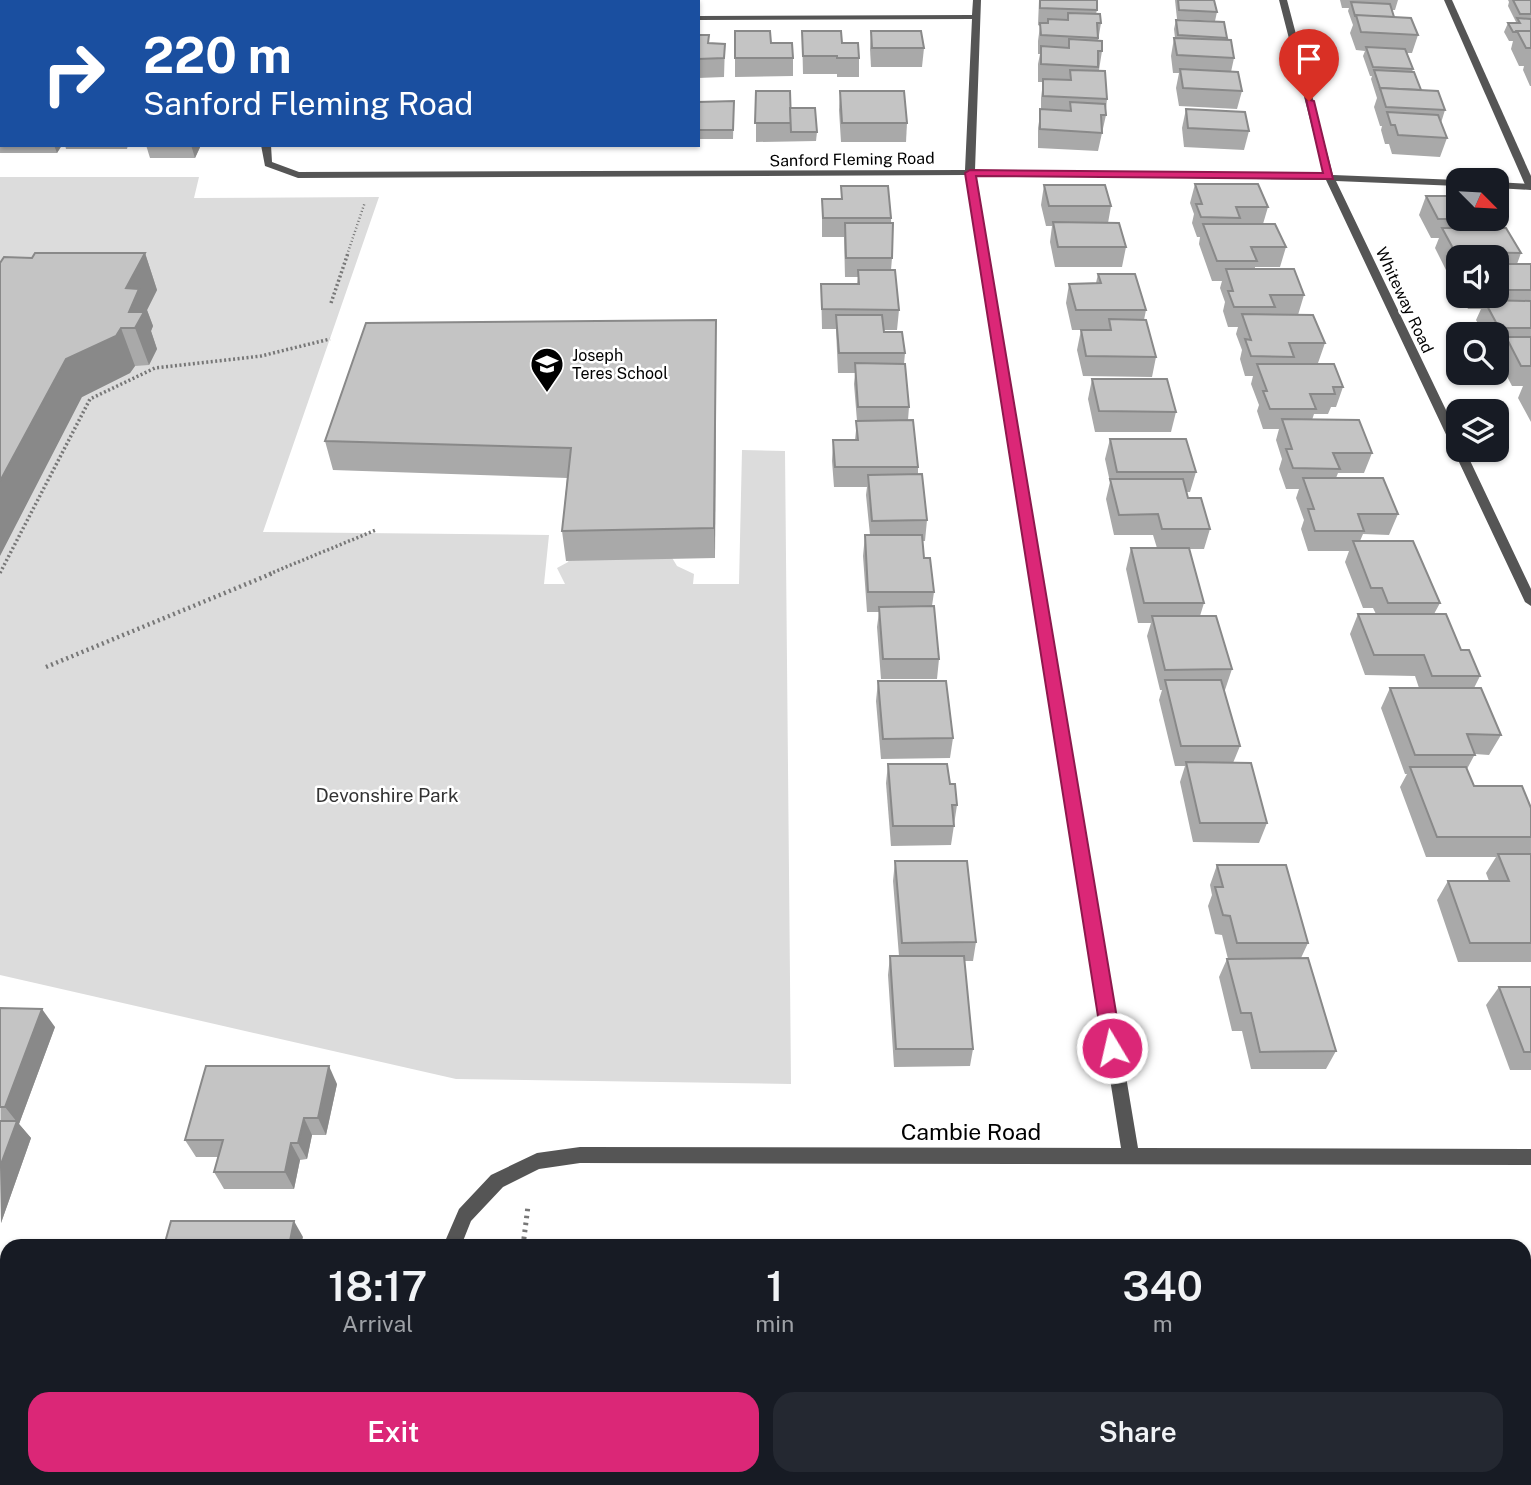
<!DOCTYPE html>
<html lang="en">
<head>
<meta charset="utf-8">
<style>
  :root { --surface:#171b24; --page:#242831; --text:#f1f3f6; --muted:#9ea1a6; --accent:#db2777 }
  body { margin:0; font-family:"Public Sans",sans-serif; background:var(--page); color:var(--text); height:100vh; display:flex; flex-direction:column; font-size:26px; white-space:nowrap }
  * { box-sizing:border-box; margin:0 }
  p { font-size:23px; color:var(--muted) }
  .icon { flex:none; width:38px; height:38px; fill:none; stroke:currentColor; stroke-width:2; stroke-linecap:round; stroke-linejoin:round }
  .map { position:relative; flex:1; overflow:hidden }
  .drawer { position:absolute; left:0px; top:1239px; width:1531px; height:247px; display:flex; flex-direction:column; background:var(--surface); border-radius:21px 21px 0 0; box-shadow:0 2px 5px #0004 }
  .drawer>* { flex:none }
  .top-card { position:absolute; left:0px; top:0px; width:700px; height:147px; box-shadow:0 2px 5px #0004; background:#1a4fa0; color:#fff; overflow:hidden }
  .needle { width:46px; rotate:114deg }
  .tools { position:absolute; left:1446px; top:168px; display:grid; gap:14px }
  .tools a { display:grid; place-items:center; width:63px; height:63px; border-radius:14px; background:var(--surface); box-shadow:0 2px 5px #0004; font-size:35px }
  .pin { position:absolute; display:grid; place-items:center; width:60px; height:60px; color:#fff; margin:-72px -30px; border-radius:50% 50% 50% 0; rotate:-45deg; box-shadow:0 0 7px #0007 }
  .pin .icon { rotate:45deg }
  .me { position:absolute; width:77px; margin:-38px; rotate:351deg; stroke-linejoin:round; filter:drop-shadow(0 0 5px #0008) }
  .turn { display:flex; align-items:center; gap:24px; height:147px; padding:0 28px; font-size:32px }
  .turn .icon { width:91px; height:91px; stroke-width:2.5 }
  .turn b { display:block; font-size:49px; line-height:60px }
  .eta { display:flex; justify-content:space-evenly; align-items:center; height:119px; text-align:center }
  .eta b { font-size:42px; font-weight:600; line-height:49px }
  .primary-button { display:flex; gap:14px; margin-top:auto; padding:14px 28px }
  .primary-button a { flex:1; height:80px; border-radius:21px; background:var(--accent); color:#fff; font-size:28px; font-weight:600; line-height:80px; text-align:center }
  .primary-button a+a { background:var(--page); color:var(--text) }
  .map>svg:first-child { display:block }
  .green { fill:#dcdcdc }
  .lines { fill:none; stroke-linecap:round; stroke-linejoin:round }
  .path-far3 { stroke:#777; stroke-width:2.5; stroke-dasharray:1 2.5; stroke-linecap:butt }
  .path-far2 { stroke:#777; stroke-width:3.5; stroke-dasharray:2 2.5; stroke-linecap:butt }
  .path-far1 { stroke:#777; stroke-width:4.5; stroke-dasharray:2 3.5; stroke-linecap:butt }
  .path { stroke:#777; stroke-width:5; stroke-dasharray:2.5 4.5; stroke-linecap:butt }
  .service { fill:#555; fill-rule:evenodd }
  .minor { fill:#555; fill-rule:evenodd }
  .wall { fill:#a9a9a9 }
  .shaded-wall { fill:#898989 }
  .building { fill:#c4c4c4; stroke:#898989; stroke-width:2 }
  .route { fill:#db2777; stroke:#8e194d; stroke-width:2 }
  .labels { text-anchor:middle; stroke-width:5; stroke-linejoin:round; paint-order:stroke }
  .far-street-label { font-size:16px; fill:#000; stroke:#fff }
  .far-poi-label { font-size:16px; fill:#000; stroke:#fff; text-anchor:start }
  .park-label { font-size:19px; fill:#333; stroke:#fff }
  .near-street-label { font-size:23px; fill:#000; stroke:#fff }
</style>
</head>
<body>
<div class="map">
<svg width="1531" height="1485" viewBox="0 0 1531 1485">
  <rect width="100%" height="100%" fill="#fff"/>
  <polygon class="green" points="0,177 199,177 194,198 379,197 263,532 549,535 544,584 565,584 557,568 568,562 572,552 671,556 677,566 694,574 693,584 739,584 742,450 785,451 791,1084 456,1079 0,975"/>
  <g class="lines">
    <polyline class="path-far3" points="347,255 365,202"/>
    <g class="path-far2">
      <polyline points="331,303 348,253"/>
      <polyline points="0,573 90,399 155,368 261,356 330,339"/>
      <polyline points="269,574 376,530"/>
    </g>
    <polyline class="path-far1" points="46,667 273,573"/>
    <g class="path">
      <polyline points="523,1246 528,1206"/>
      <polyline points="497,1479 497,1485"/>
    </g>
    <g class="service">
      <rect x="494" y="0" width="8" height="2"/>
      <polygon points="1444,0 1452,0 1531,176 1531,190 1526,187"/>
    </g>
    <g class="minor">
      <polygon points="327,0 335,0 326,2"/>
      <polygon points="973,0 981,0 975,170 1324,174 1279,0 1287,0 1333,175 1458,180 1458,186 1336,181 1458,435 1458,450 1465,450 1531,589 1531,606 1525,602 1326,180 975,175 1138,1148 1531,1149 1531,1165 580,1163 539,1169 503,1187 471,1221 461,1246 443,1246 459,1209 491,1175 537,1153 580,1147 1121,1148 966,175 298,178 265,166 261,145 271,145 272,162 299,172 965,170 972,19 698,20 698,16 972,15"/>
      <rect x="0" y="89" width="2" height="6"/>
      <polygon points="1496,182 1531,184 1531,190 1496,188"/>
      <polygon points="407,1479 427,1479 426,1485 406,1485"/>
    </g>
  </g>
  <g class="wall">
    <polygon points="41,0 89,0 88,1"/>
    <polygon points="163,0 210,0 210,1"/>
    <polygon points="1039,0 1097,10 1096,14 1101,23 1098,41 1102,51 1099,70 1098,70 1098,71 1107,99 1106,109 1106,115 1098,151 1038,148 1038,128 1041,109 1041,98 1043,82 1038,82 1038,64 1040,54 1038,54 1038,41 1040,26 1038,25"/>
    <polygon points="1175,0 1214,0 1217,12 1215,21 1177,19"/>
    <polygon points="1340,0 1398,0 1395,10 1392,10 1394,17 1418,35 1412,53 1407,53 1413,69 1412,72 1421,90 1445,110 1441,123 1447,138 1440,157 1392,154 1389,144 1385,144 1381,130 1382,126 1380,126 1374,107 1377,98 1371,79 1372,76 1370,76 1363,56 1365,51 1356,50 1350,33 1353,25 1348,11 1349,8 1342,8"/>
    <polygon points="1508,0 1531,0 1531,86 1530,86 1523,70 1524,66 1519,66 1511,49 1513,41 1509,41 1504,32 1508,23 1515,23 1516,22 1508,6 1509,2"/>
    <polygon points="1176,20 1227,38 1226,40 1234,58 1231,72 1242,91 1237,109 1179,106 1176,88 1179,73 1173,73 1171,56 1174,38 1175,38 1174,29"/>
    <polygon points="2,23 2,61 0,61 0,26"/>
    <polygon points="698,31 699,35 709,35 709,43 725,44 724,77 698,78"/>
    <polygon points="735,31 771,43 793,58 793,76 735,77"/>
    <polygon points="802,31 842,43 859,58 859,77 837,77 837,74 803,74"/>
    <polygon points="871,31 924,48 922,67 871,67 870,49"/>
    <polygon points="756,91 790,108 817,132 816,141 756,142"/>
    <polygon points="840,91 907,123 906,142 841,142 839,110"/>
    <polygon points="734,101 733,139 698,139 698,102"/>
    <polygon points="1186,109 1249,131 1244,150 1184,147 1182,128"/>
    <polygon points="2,115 2,145 62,145 57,153 0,153 0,118"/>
    <polygon points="65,145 128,145 127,149 66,149"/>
    <polygon points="146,145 201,145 195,158 150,158"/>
    <polygon points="1195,184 1268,207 1263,224 1286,247 1280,267 1255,267 1255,269 1304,295 1298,315 1325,343 1318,363 1292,364 1343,387 1336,407 1331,407 1328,414 1314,414 1312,420 1372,453 1364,473 1338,473 1336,478 1398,514 1389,535 1363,534 1360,541 1440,603 1434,614 1480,676 1474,688 1501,735 1489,755 1475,754 1467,769 1474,786 1531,808 1531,962 1458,962 1437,900 1448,881 1489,881 1486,873 1496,857 1426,857 1400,787 1407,774 1405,774 1381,708 1390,688 1419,688 1415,676 1365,675 1350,634 1358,614 1376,614 1373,608 1363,608 1345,562 1349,551 1308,551 1301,529 1304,520 1296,498 1299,489 1286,489 1279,469 1282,459 1276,440 1279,429 1263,429 1257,411 1259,405 1251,384 1253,376 1245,376 1240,359 1242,350 1236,334 1238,327 1228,327 1223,311 1225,302 1220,288 1222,281 1212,281 1199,244 1200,237 1197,237 1192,223 1194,214 1190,203"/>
    <polygon points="1044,185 1111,206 1108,223 1126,247 1122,267 1055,267 1050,242 1052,226 1046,226 1041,205"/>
    <polygon points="841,186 891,218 892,258 891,270 899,310 897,330 883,330 884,332 905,353 904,364 909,407 908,420 918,467 918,474 927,520 925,541 922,541 924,558 934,592 932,606 939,659 937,679 881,679 877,627 879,612 867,612 863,556 865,535 870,535 866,495 867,487 834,487 832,461 833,440 855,440 857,421 854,384 855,373 838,373 836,329 822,329 821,284 857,284 858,277 845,277 844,237 822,237 822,199 841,199"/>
    <polygon points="1426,196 1502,219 1498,228 1521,253 1517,264 1531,264 1531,422 1518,398 1523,386 1512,386 1497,357 1501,348 1496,348 1496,334 1484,334 1476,320 1481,309 1468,309 1461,296 1496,296 1496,257 1458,257 1458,272 1447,272 1435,248 1439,238 1431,238 1419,215"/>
    <polygon points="145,253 157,290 147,310 153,326 151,331 157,349 149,365 135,366 130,373 82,397 32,258"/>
    <polygon points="1098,274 1146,310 1144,320 1156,357 1152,377 1083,376 1077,350 1081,330 1072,330 1066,303 1069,284 1096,283"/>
    <polygon points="716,349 715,558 566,561 562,531 567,478 333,470 325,441"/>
    <polygon points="1092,379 1176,412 1171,432 1095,432 1088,399"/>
    <polygon points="1110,439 1196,472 1190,492 1187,492 1188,498 1210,529 1204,549 1189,549 1204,603 1200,616 1232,669 1225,690 1224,690 1240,746 1233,763 1267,823 1259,843 1193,842 1180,782 1185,766 1175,766 1159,700 1162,690 1160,690 1147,636 1151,623 1138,623 1126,569 1131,548 1157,548 1153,535 1114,535 1106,499 1110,482 1105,459"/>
    <polygon points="878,681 953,738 950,758 881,759 876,701"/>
    <polygon points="888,764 950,784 957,805 951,845 891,846 886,783"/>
    <polygon points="895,861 976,942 973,961 964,961 973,1049 970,1066 894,1067 888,975 890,956 899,956 893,881"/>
    <polygon points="1217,865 1308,943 1301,958 1336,1051 1326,1069 1251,1069 1242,1031 1232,1031 1219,977 1227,959 1228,959 1222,935 1215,934 1208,906 1212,895 1210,885"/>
    <polygon points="1499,987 1531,987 1531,1070 1510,1070 1486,1005"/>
    <polygon points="0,1008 55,1027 19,1124 31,1138 1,1223"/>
    <polygon points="337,1084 326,1135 312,1135 307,1159 300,1160 294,1189 224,1189 214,1172 218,1157 196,1157 185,1140"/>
    <polygon points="1524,1283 1531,1283 1531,1441 1524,1442"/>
  </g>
  <g class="shaded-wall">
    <polygon points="54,145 62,145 57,153"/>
    <polygon points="191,145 201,145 195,158"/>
    <polygon points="145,253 157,290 147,310 153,326 151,331 157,349 149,365 129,312 126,288"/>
    <polygon points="716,320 716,349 715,558 714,528"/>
    <polygon points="121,328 135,366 130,373 82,397 0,556 0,481 66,359"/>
    <polygon points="42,1009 55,1027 19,1124 31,1138 1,1223 0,1167 17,1122 5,1107"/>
    <polygon points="329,1066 337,1084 326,1135 318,1118"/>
    <polygon points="304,1118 312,1135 307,1159 298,1143"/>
    <polygon points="291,1143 300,1160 294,1189 285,1172"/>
    <polygon points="294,1221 303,1237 301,1246 289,1246"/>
  </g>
  <g class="building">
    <polygon points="1040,0 1097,0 1097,10 1040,8"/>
    <polygon points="1178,0 1214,0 1217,12 1179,10"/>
    <polygon points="1513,0 1531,0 1531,14 1520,14"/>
    <polygon points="1351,2 1390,4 1394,17 1355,16"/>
    <polygon points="1068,13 1100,14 1101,23 1097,23 1098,38 1041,35 1040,23 1048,23 1048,19 1068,20"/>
    <polygon points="1356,15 1411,18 1418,35 1361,32"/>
    <polygon points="1517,18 1531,19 1531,31 1517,31 1518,32 1513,32 1508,23 1520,23"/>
    <polygon points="1176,20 1224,22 1227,38 1178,35"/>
    <polygon points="2,23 2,42 0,43 0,26"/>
    <polygon points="698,31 698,35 709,35 708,43 725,44 724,58 698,59"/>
    <polygon points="735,31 770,31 771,43 792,43 793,58 735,58"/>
    <polygon points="802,31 841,31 842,43 858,43 859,58 837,58 837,56 803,56"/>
    <polygon points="871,31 921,31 924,48 872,48"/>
    <polygon points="1517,31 1531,31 1531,48 1526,48"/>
    <polygon points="1174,38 1231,40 1234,58 1177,55"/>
    <polygon points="1069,39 1102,41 1102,51 1098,51 1098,67 1041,64 1041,46 1069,48"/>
    <polygon points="1366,47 1405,49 1413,69 1373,67"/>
    <polygon points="1180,69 1238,72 1242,91 1183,88"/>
    <polygon points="1070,70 1105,71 1107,99 1043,96 1043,79 1071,80"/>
    <polygon points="1374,70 1414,72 1421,90 1380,88 1381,91"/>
    <polygon points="1380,88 1438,91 1445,110 1386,107"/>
    <polygon points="756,91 790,91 791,123 755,123"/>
    <polygon points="840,91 904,91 907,123 842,123"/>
    <polygon points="734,101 733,130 698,130 698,102"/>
    <polygon points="1070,102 1105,104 1106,115 1101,115 1102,133 1040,129 1040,109 1071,111"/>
    <polygon points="790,108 815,108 817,132 791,132"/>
    <polygon points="1186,109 1245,112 1249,131 1188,128"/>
    <polygon points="1387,112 1438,115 1447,138 1398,135 1395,125 1391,125"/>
    <polygon points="2,115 2,134 0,134 0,118"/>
    <polygon points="1195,184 1258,184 1268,207 1236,207 1240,218 1201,217 1196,204 1202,204"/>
    <polygon points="1044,185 1105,185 1111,206 1049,206"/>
    <polygon points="841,186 888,186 891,218 823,218 822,199 842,199"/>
    <polygon points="1426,196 1458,196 1458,219 1496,219 1496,210 1502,219 1438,219"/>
    <polygon points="1053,222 1119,223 1126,247 1058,247"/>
    <polygon points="845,223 893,223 892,258 846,258"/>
    <polygon points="1203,224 1275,224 1286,247 1251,247 1257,261 1217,261"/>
    <polygon points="1442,228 1506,228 1521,253 1455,252"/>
    <polygon points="35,253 145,253 126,288 139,289 129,312 144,312 135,328 121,328 116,336 66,359 0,481 0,263 4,257 32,258"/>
    <rect x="1496" y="264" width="35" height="26"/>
    <polygon points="1226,269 1294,269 1304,295 1270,295 1275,307 1234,307 1228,291 1233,291"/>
    <polygon points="858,270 895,270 899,310 822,309 821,284 859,284"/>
    <polygon points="1098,274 1135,274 1146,310 1076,310 1069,284 1101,283"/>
    <polygon points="1484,300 1531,301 1531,328 1499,328"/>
    <polygon points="1242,314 1313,315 1325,343 1289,343 1294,357 1251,356 1245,339 1251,340"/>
    <polygon points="836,315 882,315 884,332 902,332 905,353 839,353"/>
    <polygon points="1109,319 1146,320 1156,357 1086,356 1081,330 1111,330"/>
    <polygon points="716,320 714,528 562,531 571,448 325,441 366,323"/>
    <polygon points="1506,337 1531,337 1531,366 1521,366"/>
    <polygon points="855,363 905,364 909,407 858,407"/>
    <polygon points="1257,364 1334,364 1343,387 1333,387 1335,394 1310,394 1316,409 1270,409 1263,391 1267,391"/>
    <polygon points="1092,379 1167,379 1176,412 1099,411"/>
    <polygon points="1282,419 1359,420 1372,453 1333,453 1340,469 1293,468 1286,449 1292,449"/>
    <polygon points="913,420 918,467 835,467 833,440 858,440 856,421"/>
    <polygon points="1110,439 1186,439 1196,472 1117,472"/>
    <polygon points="922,474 927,520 872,521 868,475"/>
    <polygon points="1303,478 1383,478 1398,514 1358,514 1364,531 1315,531 1308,509 1314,509"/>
    <polygon points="1110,479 1183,479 1188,498 1201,498 1210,529 1162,529 1158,514 1119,515"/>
    <polygon points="865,535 922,535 924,558 930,558 934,592 868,592"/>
    <polygon points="1353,541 1413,541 1440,603 1388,603 1382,588 1371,588"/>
    <polygon points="1131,548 1189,548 1204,603 1144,603"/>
    <polygon points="934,606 939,659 883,659 879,607"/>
    <polygon points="1358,614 1446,614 1461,650 1469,650 1480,676 1432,676 1424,655 1374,655"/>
    <polygon points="1152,616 1216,616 1232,669 1165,670"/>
    <polygon points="1165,680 1221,680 1240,746 1181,746"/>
    <polygon points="878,681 946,681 953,738 883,739"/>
    <polygon points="1390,688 1481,688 1501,735 1467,734 1475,755 1415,755"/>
    <polygon points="1186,762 1251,763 1267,823 1200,823"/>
    <polygon points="888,764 947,764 950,784 955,784 957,805 952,805 954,826 893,826"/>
    <polygon points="1410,767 1466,767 1474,786 1522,786 1531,808 1531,837 1437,837"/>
    <polygon points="1498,854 1531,854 1531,943 1470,943 1448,881 1509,881"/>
    <polygon points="895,861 967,861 976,942 902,943"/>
    <polygon points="1217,865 1286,865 1308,943 1237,943 1230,916 1223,915 1215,887 1223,887"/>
    <polygon points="890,956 964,956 973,1049 896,1049"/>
    <polygon points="1308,958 1336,1051 1260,1052 1251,1013 1241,1013 1227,959"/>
    <polygon points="1499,987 1531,987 1531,1052 1524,1052"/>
    <polygon points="0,1008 42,1009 5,1107 0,1107"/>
    <polygon points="206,1066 329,1066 318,1118 304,1118 298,1143 291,1143 285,1172 214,1172 223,1140 185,1140"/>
    <polygon points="0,1121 17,1121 0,1167"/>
    <polygon points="171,1221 294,1221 289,1246 164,1246"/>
    <rect x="1524" y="1283" width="7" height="146"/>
  </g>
  <polygon class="route" points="1306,99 1314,101 1333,179 976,176 1122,1048 1119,1053 1112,1056 1106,1053 1103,1048 965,173 970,170 1323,173"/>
  <defs>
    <symbol id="school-pin" viewBox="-11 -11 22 30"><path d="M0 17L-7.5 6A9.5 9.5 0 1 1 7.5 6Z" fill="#000" stroke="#fff"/><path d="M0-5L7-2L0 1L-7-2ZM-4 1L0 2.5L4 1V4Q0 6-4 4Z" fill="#fff"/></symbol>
  </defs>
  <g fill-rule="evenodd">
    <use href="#school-pin" x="528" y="345" width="38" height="52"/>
  </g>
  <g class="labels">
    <g class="far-street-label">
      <text transform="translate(852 159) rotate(-1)" y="6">Sanford Fleming Road</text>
      <text transform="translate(1405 300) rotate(65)" y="6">Whiteway Road</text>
    </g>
    <g class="far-poi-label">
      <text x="572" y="361">Joseph<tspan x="572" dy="18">Teres School</tspan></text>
    </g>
    <g class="park-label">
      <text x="387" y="802">Devonshire Park</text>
    </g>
    <g class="near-street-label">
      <text x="971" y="1140">Cambie Road</text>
    </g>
  </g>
</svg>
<div class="tools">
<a><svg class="needle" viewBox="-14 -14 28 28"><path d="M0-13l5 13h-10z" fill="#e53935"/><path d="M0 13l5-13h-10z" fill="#9ea1a6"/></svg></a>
<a><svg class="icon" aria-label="sound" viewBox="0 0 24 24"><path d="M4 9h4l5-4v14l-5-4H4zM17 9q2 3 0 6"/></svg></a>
<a><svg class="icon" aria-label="search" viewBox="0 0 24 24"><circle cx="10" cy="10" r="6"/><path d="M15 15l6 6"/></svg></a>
<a><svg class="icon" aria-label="layers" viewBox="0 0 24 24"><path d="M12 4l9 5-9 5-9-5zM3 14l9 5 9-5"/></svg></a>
</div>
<div class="pin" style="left:1309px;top:101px;background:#d93025"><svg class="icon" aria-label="arrive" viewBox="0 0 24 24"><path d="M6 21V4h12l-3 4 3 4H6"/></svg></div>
<svg class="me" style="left:1112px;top:1048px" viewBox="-20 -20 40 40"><circle r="17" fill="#db2777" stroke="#fff" stroke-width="3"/><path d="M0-11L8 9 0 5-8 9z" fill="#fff"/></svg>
<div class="top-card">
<div class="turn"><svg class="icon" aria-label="right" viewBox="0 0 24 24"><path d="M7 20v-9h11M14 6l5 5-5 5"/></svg><div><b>220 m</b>Sanford Fleming Road</div></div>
</div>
<section class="drawer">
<div class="eta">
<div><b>18:17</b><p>Arrival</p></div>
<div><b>1</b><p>min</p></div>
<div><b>340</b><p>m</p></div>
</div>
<div class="primary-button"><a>Exit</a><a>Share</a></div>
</section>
</div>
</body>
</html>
